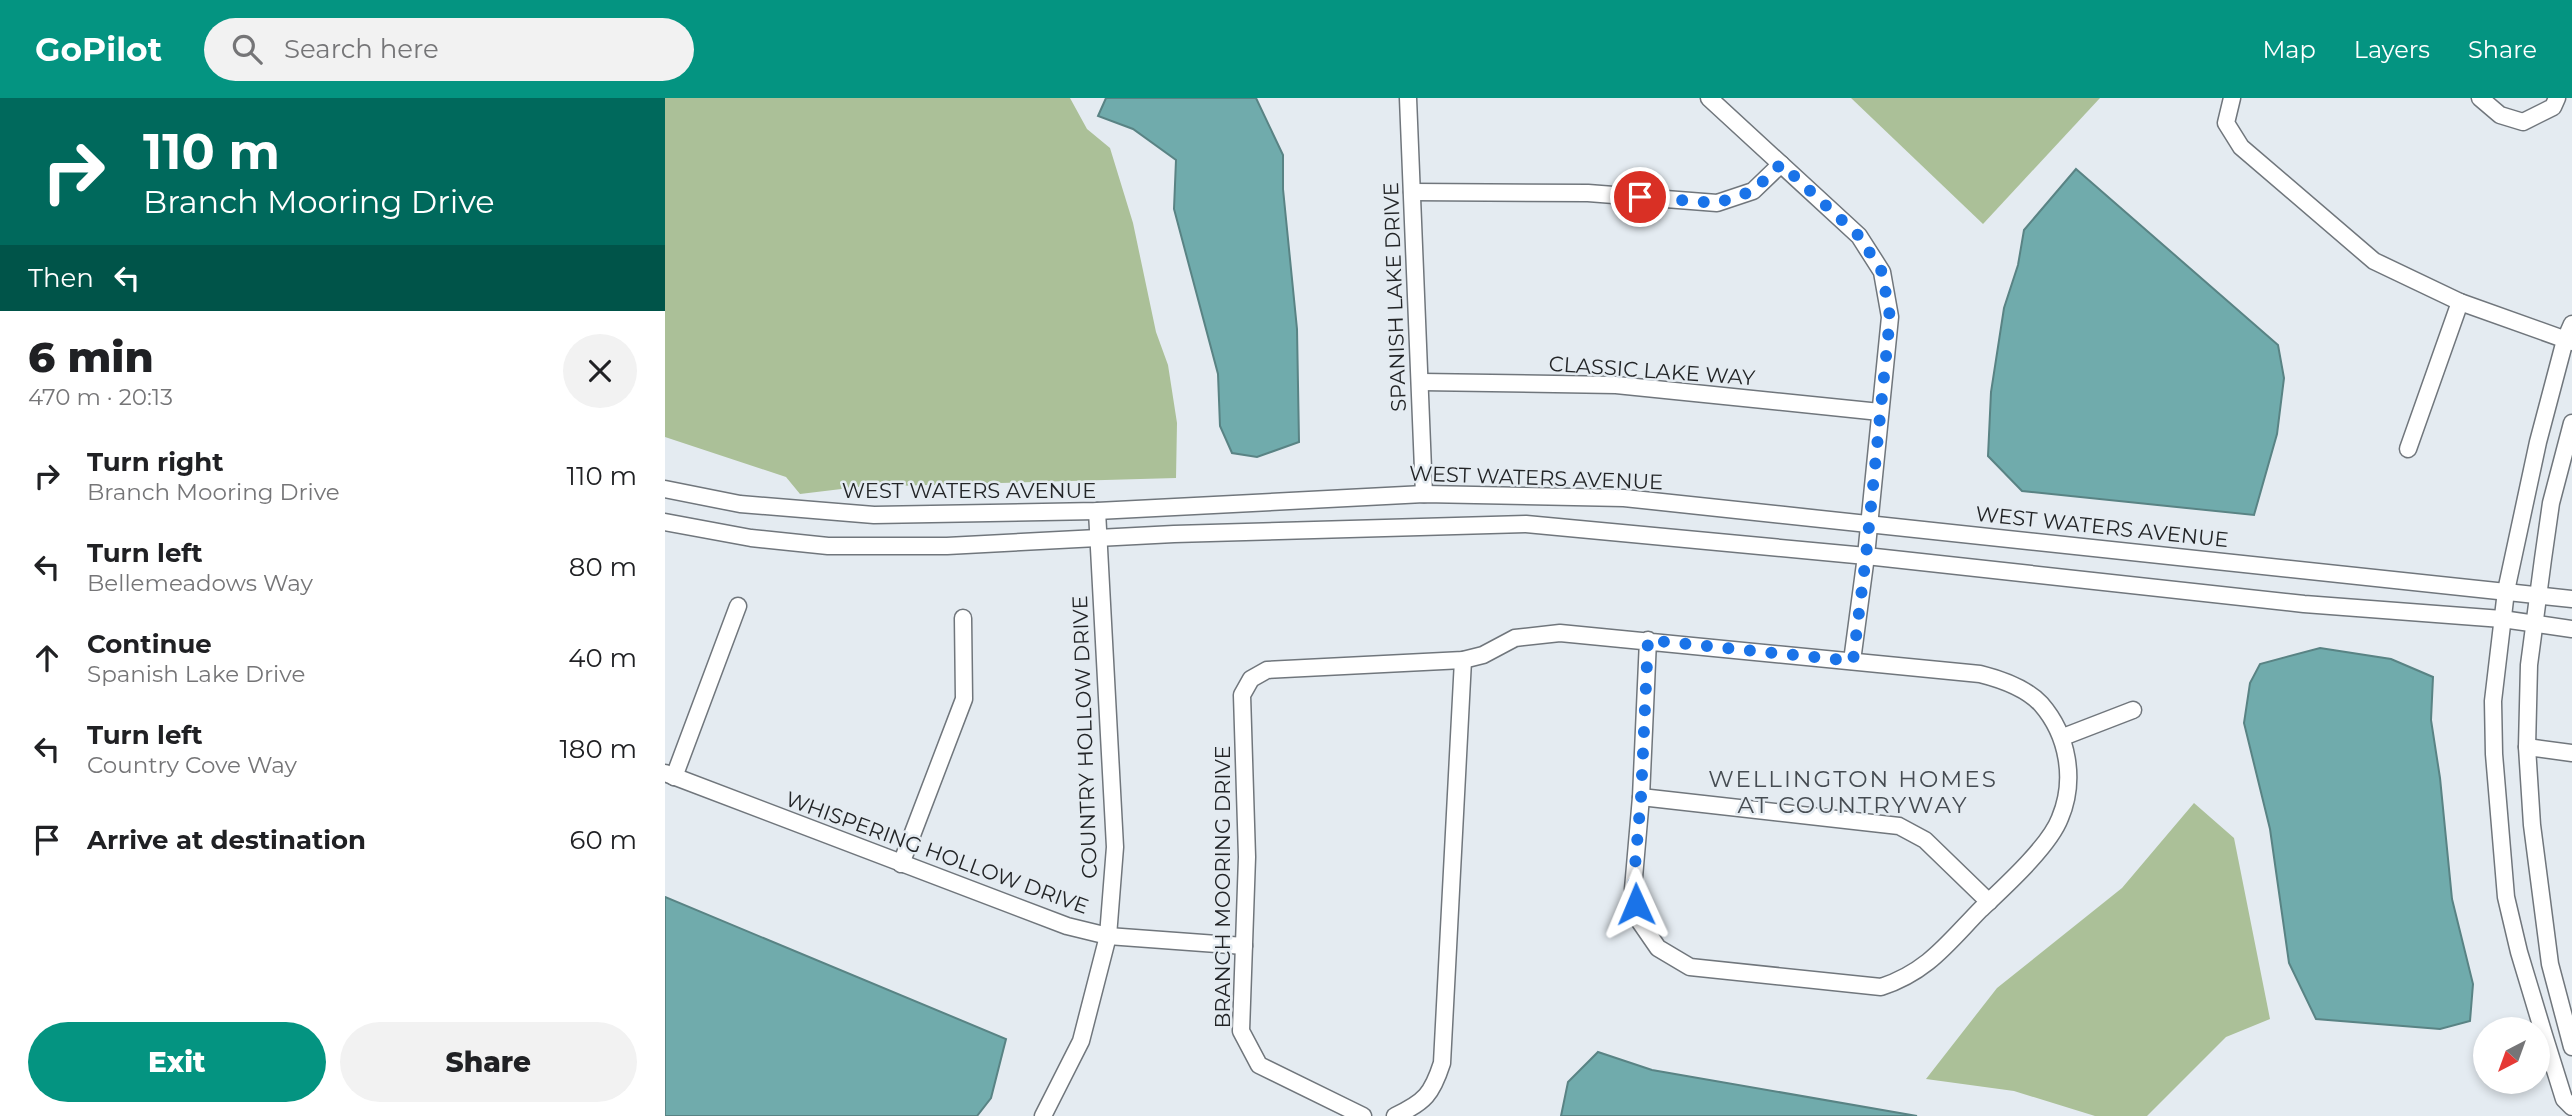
<!DOCTYPE html>
<html lang="en">
<head>
<meta charset="utf-8">
<style>
  :root { --surface:#fff; --page:#f2f2f2; --text:#202124; --muted:#757577; --accent:#049481 }
  body { margin:0; font-family:Montserrat,sans-serif; background:var(--page); color:var(--text); height:100vh; display:flex; flex-direction:column; font-size:26px; white-space:nowrap }
  * { box-sizing:border-box; margin:0 }
  p { font-size:23px; color:var(--muted) }
  .icon { flex:none; width:38px; height:38px; fill:none; stroke:currentColor; stroke-width:2; stroke-linecap:round; stroke-linejoin:round }
  .map { position:relative; flex:1; overflow:hidden }
  .drawer { display:flex; flex-direction:column; background:var(--surface); width:665px }
  .drawer>* { flex:none }
  .top-card { background:#00695c; color:#fff; overflow:hidden }
  .needle { width:46px; rotate:221deg }
  .controls { position:absolute; left:1808px; top:919px; display:grid; gap:14px }
  .controls a { display:grid; place-items:center; width:77px; height:77px; border-radius:50%; background:var(--surface); box-shadow:0 4px 10px #0003; font-size:35px }
  .pin { position:absolute; display:grid; place-items:center; width:60px; height:60px; color:#fff; margin:-30px; border:4px solid #fff; border-radius:50%; box-shadow:0 2px 7px #0007 }
  .me { position:absolute; width:77px; margin:-38px; rotate:359deg; stroke-linejoin:round; filter:drop-shadow(0 0 5px #0008) }
  .turn { display:flex; align-items:center; gap:24px; height:147px; padding:0 28px; font-size:32px }
  .turn .icon { width:91px; height:91px; stroke-width:2.5 }
  .turn b { display:block; font-size:49px; line-height:60px }
  .then { display:flex; align-items:center; height:66px; padding:0 28px; background:#0003; gap:14px; font-size:26px }
  .round { display:grid; place-items:center; flex:none; width:74px; height:74px; border-radius:37px; background:var(--page) }
  .summary { display:flex; align-items:center; justify-content:space-between; height:119px; padding:0 28px }
  h1 { font-size:42px; font-weight:800; line-height:52px }
  .button { display:flex; gap:14px; margin-top:auto; padding:14px 28px }
  .button a { flex:1; height:80px; border-radius:42px; background:var(--accent); color:#fff; font-size:28px; font-weight:800; line-height:80px; text-align:center }
  .button a+a { background:var(--page); color:var(--text) }
  ul { padding:0; list-style:none }
  li { display:flex; align-items:center; gap:21px; height:91px; padding:0 28px }
  li div { flex:1 }
  li b { display:block; font-size:26px }
  li em { font-style:normal }
  header { display:flex; align-items:center; gap:42px; box-sizing:border-box; height:98px; padding:0 35px; background:var(--accent); color:#fff }
  header strong { font-size:33px }
  nav { display:flex; gap:38px; margin-inline-start:auto; font-size:24px }
  .search { width:490px; height:63px; background:var(--page); display:flex; align-items:center; gap:18px; box-sizing:border-box; padding:0 24px; border-radius:38px; color:var(--muted); font-size:26px }
  main { display:flex; flex:1; min-height:0 }
  .map>svg:first-child { display:block }
  .green { fill:#abc098 }
  .water { fill:#70abac; stroke:#598384; stroke-width:2 }
  .lines { fill:none; stroke-linecap:round; stroke-linejoin:round }
  .minor-casing { stroke:#70767c; stroke-width:19 }
  .minor { stroke:#fff; stroke-width:16 }
  .route { stroke:#1a73e8; stroke-width:12; stroke-dasharray:0 21.6 }
  .labels { text-anchor:middle; stroke-width:5; stroke-linejoin:round; paint-order:stroke }
  .street-label { font-size:21px; fill:#232527; stroke:#e4ebf1 }
  .neighbourhood-label { font-size:23px; letter-spacing:2px; fill:#464c52; stroke:#e4ebf1 }
</style>
</head>
<body>
<header>
<strong>GoPilot</strong>
<div class="search"><svg class="icon" aria-label="search" viewBox="0 0 24 24"><circle cx="10" cy="10" r="6"/><path d="M15 15l6 6"/></svg>Search here</div>
<nav><a>Map</a><a>Layers</a><a>Share</a></nav>
</header>
<main>
<section class="drawer">
<div class="top-card">
<div class="turn"><svg class="icon" aria-label="right" viewBox="0 0 24 24"><path d="M7 20v-9h11M14 6l5 5-5 5"/></svg><div><b>110 m</b>Branch Mooring Drive</div></div>
<div class="then">Then<svg class="icon" aria-label="left" viewBox="0 0 24 24"><path d="M17 20v-9H6M10 6l-5 5 5 5"/></svg></div>
</div>
<div class="summary"><div><h1>6 min</h1><p>470 m · 20:13</p></div><a class="round"><svg class="icon" aria-label="close" viewBox="0 0 24 24"><path d="M6 6l12 12M18 6L6 18"/></svg></a></div>
<ul>
<li><svg class="icon" aria-label="right" viewBox="0 0 24 24"><path d="M7 20v-9h11M14 6l5 5-5 5"/></svg><div><b>Turn right</b><p>Branch Mooring Drive</p></div><em>110 m</em></li>
<li><svg class="icon" aria-label="left" viewBox="0 0 24 24"><path d="M17 20v-9H6M10 6l-5 5 5 5"/></svg><div><b>Turn left</b><p>Bellemeadows Way</p></div><em>80 m</em></li>
<li><svg class="icon" aria-label="ahead" viewBox="0 0 24 24"><path d="M12 20V5M6 11l6-6 6 6"/></svg><div><b>Continue</b><p>Spanish Lake Drive</p></div><em>40 m</em></li>
<li><svg class="icon" aria-label="left" viewBox="0 0 24 24"><path d="M17 20v-9H6M10 6l-5 5 5 5"/></svg><div><b>Turn left</b><p>Country Cove Way</p></div><em>180 m</em></li>
<li><svg class="icon" aria-label="arrive" viewBox="0 0 24 24"><path d="M6 21V4h12l-3 4 3 4H6"/></svg><div><b>Arrive at destination</b></div><em>60 m</em></li>
</ul>
<div class="button"><a>Exit</a><a>Share</a></div>
</section>
<div class="map">
<svg width="1907" height="1018" viewBox="0 0 1907 1018">
  <rect width="100%" height="100%" fill="#e4ebf1"/>
  <g class="green">
    <polygon points="0,0 405,0 422,31 445,50 468,125 491,234 503,267 512,325 511,380 193,389 135,396 121,379 0,339"/>
    <polygon points="1186,0 1435,0 1318,126"/>
    <polygon points="1529,705 1569,740 1605,921 1561,939 1482,1018 1430,1018 1349,993 1261,981 1332,890 1457,790"/>
  </g>
  <g class="water">
    <polygon points="441,0 591,0 618,57 618,91 632,231 634,344 592,359 567,355 555,328 553,276 509,111 511,62 468,31 433,18"/>
    <polygon points="1411,71 1613,247 1619,280 1612,336 1589,417 1357,393 1323,358 1326,294 1339,210 1353,167 1359,132"/>
    <polygon points="1655,550 1726,561 1768,579 1766,622 1775,680 1787,801 1808,886 1805,923 1775,931 1651,921 1624,865 1605,731 1579,625 1585,585 1595,566"/>
    <polygon points="0,799 341,941 326,1000 312,1018 0,1018"/>
    <polygon points="933,954 987,972 1252,1018 896,1018 903,984"/>
  </g>
  <g class="lines">
    <defs>
      <g id="minor">
        <polyline points="743,0 759,396"/>
        <polyline points="1044,0 1194,138 1217,174 1225,219 1201,458 1187,563"/>
        <polyline points="1567,0 1561,25 1576,49 1709,163 1795,204 1907,244"/>
        <polyline points="1815,0 1835,17 1858,24 1888,9 1892,0"/>
        <polyline points="747,94 923,95 1052,105 1088,93 1116,66"/>
        <polyline points="1907,226 1900,242 1873,344 1841,493 1828,603 1829,656 1841,799 1854,854 1879,937 1899,1001 1907,1009"/>
        <polyline points="756,284 951,287 1215,314"/>
        <polyline points="1907,325 1886,405 1878,461 1864,567 1862,649 1867,727 1885,866 1907,949"/>
        <polyline points="1743,351 1795,204"/>
        <polyline points="0,391 75,406 209,417 432,413 759,396 959,400 1907,501"/>
        <polyline points="0,424 86,440 163,448 282,448 509,436 861,426 1201,458 1639,506 1837,521 1907,531"/>
        <polyline points="1398,639 1468,612"/>
        <polyline points="1862,649 1907,655"/>
        <polyline points="0,675 402,828 443,838 579,848"/>
        <polyline points="9,679 73,508"/>
        <polyline points="976,699 1234,728 1260,742 1324,804"/>
        <polyline points="236,766 299,601 298,520"/>
        <polyline points="378,1018 416,943 443,838 450,749 432,413"/>
        <path d="M698,1018L594,967L576,933L582,759L577,597L586,581L602,572L798,562L818,557L850,540L895,535L1315,576C1335,581 1361,590 1376,606C1403,637 1411,682 1395,720C1384,749 1338,790 1315,812C1282,846 1262,874 1216,889L1025,869L993,850L973,821L968,791L976,699L983,542"/>
        <path d="M730,1018C760,1004 767,996 777,965L798,562"/>
      </g>
    </defs>
    <use href="#minor" class="minor-casing"/>
    <use href="#minor" class="minor"/>
  </g>
  <g class="lines">
    <polyline class="route" points="971,806 968,791 976,699 983,542 1188,563 1201,458 1225,219 1217,174 1194,138 1116,66 1088,93 1052,105 975,99"/>
  </g>
  <g class="labels">
    <g class="street-label">
      <text transform="translate(730 199) rotate(-92)" y="7">SPANISH LAKE DRIVE</text>
      <text transform="translate(987 273) rotate(4)" y="7">CLASSIC LAKE WAY</text>
      <text transform="translate(871 380) rotate(2)" y="7">WEST WATERS AVENUE</text>
      <text x="304" y="400">WEST WATERS AVENUE</text>
      <text transform="translate(1437 429) rotate(6)" y="7">WEST WATERS AVENUE</text>
      <text transform="translate(420 639) rotate(-92)" y="7">COUNTRY HOLLOW DRIVE</text>
      <text transform="translate(272 755) rotate(20)" y="7">WHISPERING HOLLOW DRIVE</text>
      <text transform="translate(558 789) rotate(-90)" y="7">BRANCH MOORING DRIVE</text>
    </g>
    <g class="neighbourhood-label">
      <text x="1188" y="689">WELLINGTON HOMES<tspan x="1188" dy="26">AT COUNTRYWAY</tspan></text>
    </g>
  </g>
</svg>
<div class="controls">
<a><svg class="needle" viewBox="-14 -14 28 28"><path d="M0-13l5 13h-10z" fill="#e53935"/><path d="M0 13l5-13h-10z" fill="#757577"/></svg></a>
</div>
<div class="pin" style="left:975px;top:99px;background:#d93025"><svg class="icon" aria-label="arrive" viewBox="0 0 24 24"><path d="M6 21V4h12l-3 4 3 4H6"/></svg></div>
<svg class="me" style="left:971px;top:806px" viewBox="-20 -20 40 40"><path d="M0-17L14 15 0 8-14 15z" fill="#1a73e8" stroke="#fff" stroke-width="4"/></svg>
</div>
</main>
</body>
</html>
